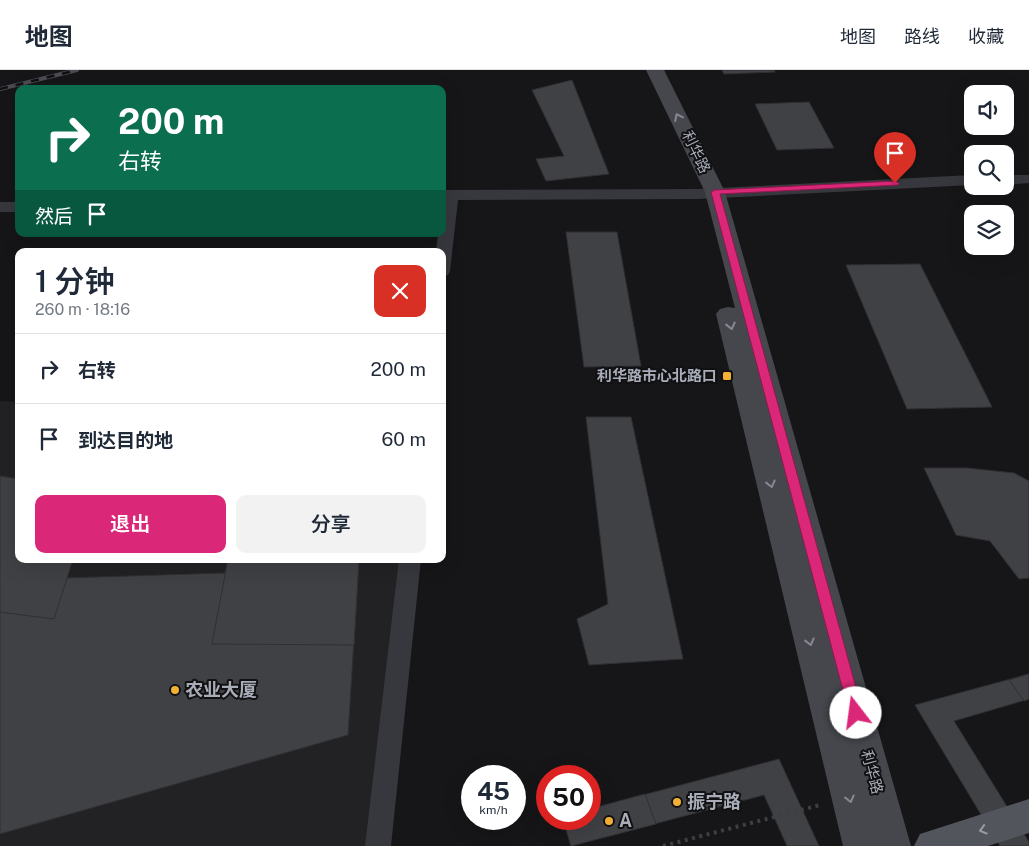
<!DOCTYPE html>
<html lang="zh">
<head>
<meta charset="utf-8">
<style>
  :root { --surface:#fff; --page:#f2f2f3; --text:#1f2937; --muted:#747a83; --line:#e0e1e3; --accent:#db2777 }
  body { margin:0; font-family:"Public Sans","Noto Sans SC",sans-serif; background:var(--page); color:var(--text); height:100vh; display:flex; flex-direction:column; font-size:19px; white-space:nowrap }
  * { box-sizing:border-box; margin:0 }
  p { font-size:16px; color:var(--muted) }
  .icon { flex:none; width:28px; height:28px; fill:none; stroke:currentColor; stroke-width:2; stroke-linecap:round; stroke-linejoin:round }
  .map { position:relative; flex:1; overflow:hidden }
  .side { position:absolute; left:15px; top:178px; width:431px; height:315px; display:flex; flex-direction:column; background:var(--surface); border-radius:10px; box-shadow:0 5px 20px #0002 }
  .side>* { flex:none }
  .banner { position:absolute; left:15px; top:15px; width:431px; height:152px; border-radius:10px; box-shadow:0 5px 20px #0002; background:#0b6e4f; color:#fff; overflow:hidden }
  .controls { position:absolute; left:964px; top:15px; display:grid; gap:10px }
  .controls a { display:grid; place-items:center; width:50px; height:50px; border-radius:10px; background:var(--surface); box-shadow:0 5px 20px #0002; font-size:25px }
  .speed { position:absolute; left:461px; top:695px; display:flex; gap:10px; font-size:25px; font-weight:700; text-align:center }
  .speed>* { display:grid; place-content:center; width:65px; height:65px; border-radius:50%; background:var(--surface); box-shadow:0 5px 20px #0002; line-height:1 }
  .speed small { font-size:12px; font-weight:400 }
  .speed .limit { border:8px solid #d22; background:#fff; color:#111 }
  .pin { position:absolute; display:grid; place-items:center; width:42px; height:42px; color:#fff; margin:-51px -21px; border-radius:50% 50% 50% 0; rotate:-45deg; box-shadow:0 0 5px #0007 }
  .pin .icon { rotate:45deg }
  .me { position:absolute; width:55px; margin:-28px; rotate:345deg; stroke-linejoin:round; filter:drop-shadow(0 0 4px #0008) }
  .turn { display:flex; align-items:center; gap:18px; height:105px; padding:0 20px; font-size:22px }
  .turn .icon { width:65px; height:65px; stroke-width:2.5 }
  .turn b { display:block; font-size:35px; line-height:42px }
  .then { display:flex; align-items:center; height:48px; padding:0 20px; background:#0003; gap:10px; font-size:19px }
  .round { display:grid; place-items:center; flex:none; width:52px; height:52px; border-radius:10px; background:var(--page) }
  .overview { display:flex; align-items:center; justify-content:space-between; height:85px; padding:0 20px }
  h1 { font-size:30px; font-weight:600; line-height:38px }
  .button { display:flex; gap:10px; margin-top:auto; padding:10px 20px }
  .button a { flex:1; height:58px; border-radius:10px; background:var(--accent); color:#fff; font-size:20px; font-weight:600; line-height:58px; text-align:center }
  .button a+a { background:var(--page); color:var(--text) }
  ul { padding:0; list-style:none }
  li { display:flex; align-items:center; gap:15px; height:70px; padding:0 20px; border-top:1px solid var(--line) }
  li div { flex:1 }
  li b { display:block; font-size:19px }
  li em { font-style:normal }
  header { display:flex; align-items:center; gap:30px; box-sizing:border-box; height:70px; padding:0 25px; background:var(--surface); border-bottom:1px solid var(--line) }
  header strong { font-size:24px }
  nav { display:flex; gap:28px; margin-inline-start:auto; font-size:18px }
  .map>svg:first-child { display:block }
  .built { fill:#222225 }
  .building { fill:#404145; stroke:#303034 }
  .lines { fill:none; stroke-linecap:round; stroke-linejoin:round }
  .path { stroke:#3d3f44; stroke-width:4; stroke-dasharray:3 4.5; stroke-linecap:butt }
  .street { fill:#37383d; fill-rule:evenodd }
  .secondary { fill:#45474d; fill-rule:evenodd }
  .primary { fill:#53555c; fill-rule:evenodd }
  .rail-casing { stroke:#4a4c52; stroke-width:4 }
  .rail { stroke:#111113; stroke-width:2.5; stroke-dasharray:8; stroke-linecap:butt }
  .oneway { stroke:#858993 }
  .oneway2 { stroke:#979ba6 }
  .route { fill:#db2777; stroke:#8e194d }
  .poi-dot { fill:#f2b134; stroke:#111113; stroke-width:2 }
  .labels { text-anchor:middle; stroke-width:4; stroke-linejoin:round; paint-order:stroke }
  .street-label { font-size:15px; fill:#a8adb8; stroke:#111113 }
  .poi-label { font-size:15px; font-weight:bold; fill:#a8adb8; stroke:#111113; text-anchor:end }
  .near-poi-label { font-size:18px; font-weight:bold; fill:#a8adb8; stroke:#111113; text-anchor:start }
</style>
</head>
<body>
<header>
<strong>地图</strong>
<nav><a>地图</a><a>路线</a><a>收藏</a></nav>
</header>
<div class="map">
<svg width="1029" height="776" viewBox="0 0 1029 776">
  <rect width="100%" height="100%" fill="#161618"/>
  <polygon class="built" points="0,331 19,332 19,489 406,489 370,776 0,776"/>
  <g class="building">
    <polygon points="722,0 774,0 775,2 724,4"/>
    <polygon points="572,10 609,104 546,111 536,89 564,86 532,20"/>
    <polygon points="809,32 834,78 777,80 755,34"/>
    <polygon points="566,162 617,162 641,296 584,297"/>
    <polygon points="920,194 992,337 907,339 846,195"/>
    <polygon points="586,347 631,347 683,589 589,595 577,549 608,534"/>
    <polygon points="924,398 967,398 1014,403 1029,411 1029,508 1019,509 990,471 956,465"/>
    <polygon points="0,406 19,409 19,489 73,489 66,508 225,503 228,489 359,489 348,665 0,764"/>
    <polygon points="0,406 19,409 19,489 73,489 54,549 0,542"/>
    <polygon points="228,489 359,489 354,575 212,574"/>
    <polygon points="1029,604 1029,629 954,651 1029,772 1029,776 1000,776 915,635"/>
    <polygon points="1029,604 1029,629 1024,631 1009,610"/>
    <polygon points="779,689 819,776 787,776 764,725 571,776 563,749 590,749 590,739"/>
    <polygon points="645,724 656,754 571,776 563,749 590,749 590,739"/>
  </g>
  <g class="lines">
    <polyline class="path" points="663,776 820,735"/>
    <g class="street">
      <polygon points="972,105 972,115 698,129 458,130 450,201 448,205 442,206 442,181 436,181 438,164 442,164 442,120 698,119"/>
      <polygon points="1005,105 1029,105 1029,113 1005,115"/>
      <rect x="0" y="132" width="19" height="10"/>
      <polygon points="399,489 421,489 391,776 365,776"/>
    </g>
    <polygon class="secondary" points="646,0 664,0 725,122 911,776 843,776 716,244 720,239 728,237 735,238 705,122"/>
    <polygon class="primary" points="1029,729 1029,763 988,776 914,776 920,764"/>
    <defs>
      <polyline id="rail" points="0,19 77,0"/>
    </defs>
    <use href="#rail" class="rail-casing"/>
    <use href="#rail" class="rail"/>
  </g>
  <defs><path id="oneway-chevron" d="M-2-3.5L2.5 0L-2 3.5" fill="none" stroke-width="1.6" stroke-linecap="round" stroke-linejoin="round" transform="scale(1.25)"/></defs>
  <g class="oneway">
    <use href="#oneway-chevron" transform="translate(678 47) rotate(-116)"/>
    <use href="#oneway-chevron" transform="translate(731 256) rotate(76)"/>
    <use href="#oneway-chevron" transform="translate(771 414) rotate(76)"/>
    <use href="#oneway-chevron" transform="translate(810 572) rotate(76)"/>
    <use href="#oneway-chevron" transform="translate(850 729) rotate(76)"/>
  </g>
  <use class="oneway2" href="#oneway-chevron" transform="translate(983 760) rotate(163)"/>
  <polygon class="route" points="895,111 899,113 898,115 720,124 863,643 861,647 856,649 851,647 849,643 711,122 715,120"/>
  <g class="poi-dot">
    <rect x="722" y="301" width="10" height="10" rx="2.5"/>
    <circle cx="175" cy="620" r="5"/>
    <circle cx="677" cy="732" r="5"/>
    <circle cx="609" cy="751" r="5"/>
  </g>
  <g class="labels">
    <g class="street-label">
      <text transform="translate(696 82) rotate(64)" y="5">利华路</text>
      <text transform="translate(872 702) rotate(75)" y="5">利华路</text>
    </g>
    <g class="poi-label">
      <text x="717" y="311">利华路市心北路口</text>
    </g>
    <g class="near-poi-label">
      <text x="185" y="626">农业大厦</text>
      <text x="687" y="738">振宁路</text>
      <text x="619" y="757">A</text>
    </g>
  </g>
</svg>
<div class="controls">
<a><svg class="icon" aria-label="sound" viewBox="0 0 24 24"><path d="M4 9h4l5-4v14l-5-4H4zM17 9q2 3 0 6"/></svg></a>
<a><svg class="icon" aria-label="search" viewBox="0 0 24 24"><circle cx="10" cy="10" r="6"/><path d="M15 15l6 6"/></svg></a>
<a><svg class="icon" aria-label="layers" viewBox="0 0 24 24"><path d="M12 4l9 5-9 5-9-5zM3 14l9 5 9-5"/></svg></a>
</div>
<div class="speed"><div>45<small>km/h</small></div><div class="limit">50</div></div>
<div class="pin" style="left:895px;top:113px;background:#d93025"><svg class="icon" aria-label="arrive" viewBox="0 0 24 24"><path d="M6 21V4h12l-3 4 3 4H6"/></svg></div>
<svg class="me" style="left:856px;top:643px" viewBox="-20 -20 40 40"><circle r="19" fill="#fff"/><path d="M0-13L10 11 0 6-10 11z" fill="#db2777"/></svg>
<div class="banner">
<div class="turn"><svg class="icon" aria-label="right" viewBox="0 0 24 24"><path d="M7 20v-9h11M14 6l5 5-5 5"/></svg><div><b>200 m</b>右转</div></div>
<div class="then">然后<svg class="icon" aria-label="arrive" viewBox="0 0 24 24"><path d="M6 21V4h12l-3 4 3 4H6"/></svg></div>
</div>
<section class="side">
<div class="overview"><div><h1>1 分钟</h1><p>260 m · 18:16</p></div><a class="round" style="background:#d93025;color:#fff"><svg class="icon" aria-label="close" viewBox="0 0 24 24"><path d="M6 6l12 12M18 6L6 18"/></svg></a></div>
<ul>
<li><svg class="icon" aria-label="right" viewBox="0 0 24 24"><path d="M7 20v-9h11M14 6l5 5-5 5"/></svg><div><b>右转</b></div><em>200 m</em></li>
<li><svg class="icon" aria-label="arrive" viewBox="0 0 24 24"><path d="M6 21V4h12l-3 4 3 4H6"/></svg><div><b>到达目的地</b></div><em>60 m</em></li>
</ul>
<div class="button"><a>退出</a><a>分享</a></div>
</section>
</div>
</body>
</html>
